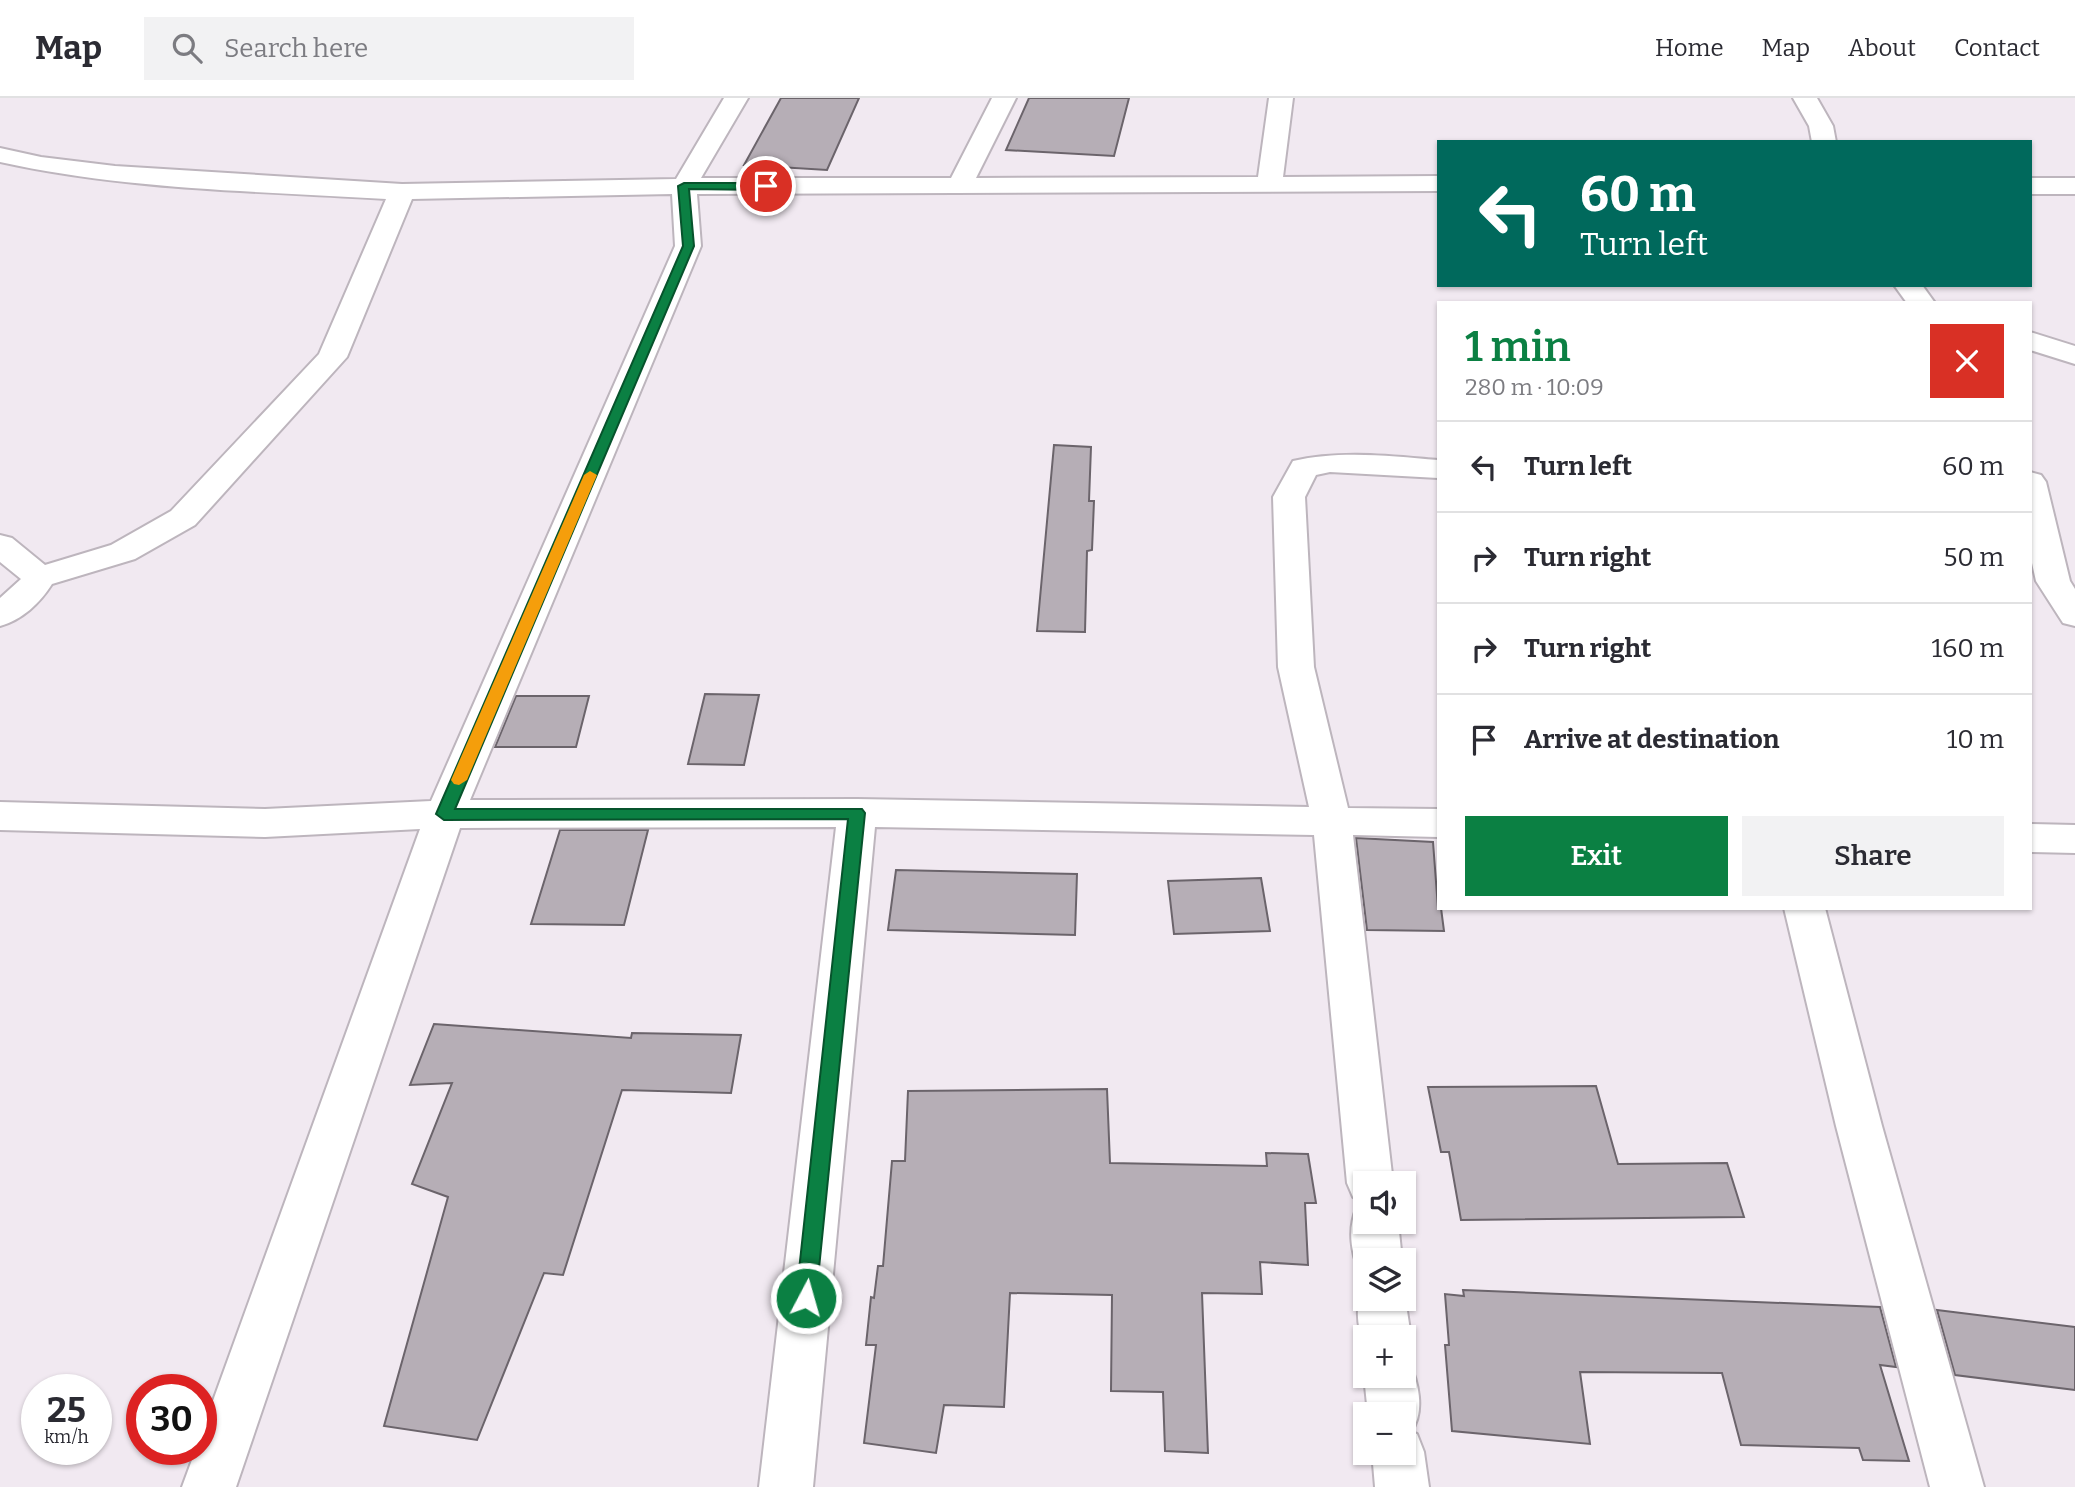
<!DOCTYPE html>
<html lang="en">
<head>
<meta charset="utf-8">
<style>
  :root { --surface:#fff; --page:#f2f2f3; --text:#2b2b33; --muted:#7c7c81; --line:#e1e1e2; --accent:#0b8043 }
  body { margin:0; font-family:Bitter,serif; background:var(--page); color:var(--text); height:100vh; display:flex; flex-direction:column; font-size:26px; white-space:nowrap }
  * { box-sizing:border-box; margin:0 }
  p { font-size:23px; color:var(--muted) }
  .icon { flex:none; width:38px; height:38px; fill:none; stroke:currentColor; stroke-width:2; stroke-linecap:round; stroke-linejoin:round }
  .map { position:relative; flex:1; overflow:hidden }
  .panel { position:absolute; left:1437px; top:203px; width:595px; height:609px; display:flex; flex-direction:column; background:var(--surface); border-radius:0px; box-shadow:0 2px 5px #0004 }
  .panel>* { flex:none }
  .top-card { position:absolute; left:1437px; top:42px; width:595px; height:147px; border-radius:0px; box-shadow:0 2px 5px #0004; background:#00695c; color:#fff; overflow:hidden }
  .controls { position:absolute; left:1353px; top:1073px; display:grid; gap:14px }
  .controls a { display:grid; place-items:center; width:63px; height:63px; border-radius:0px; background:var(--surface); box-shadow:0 2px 5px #0004; font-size:35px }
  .speed { position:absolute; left:21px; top:1276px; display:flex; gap:14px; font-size:35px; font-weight:700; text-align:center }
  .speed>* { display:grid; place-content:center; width:91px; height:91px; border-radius:50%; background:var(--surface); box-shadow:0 2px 5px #0004; line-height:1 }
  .speed small { font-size:18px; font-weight:400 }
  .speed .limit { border:10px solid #d22; background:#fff; color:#111 }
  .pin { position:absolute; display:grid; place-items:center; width:60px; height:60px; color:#fff; margin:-30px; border:4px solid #fff; border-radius:50%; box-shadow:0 2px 7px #0007 }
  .me { position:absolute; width:77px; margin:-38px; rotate:6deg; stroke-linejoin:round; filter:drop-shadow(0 0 5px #0008) }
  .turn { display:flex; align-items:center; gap:24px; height:147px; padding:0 28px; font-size:32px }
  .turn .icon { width:91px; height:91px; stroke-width:2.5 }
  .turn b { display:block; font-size:49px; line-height:60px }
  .round { display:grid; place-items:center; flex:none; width:74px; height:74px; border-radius:0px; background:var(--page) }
  .overview { display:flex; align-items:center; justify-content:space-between; height:119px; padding:0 28px }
  h1 { font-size:42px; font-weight:600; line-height:52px; color:var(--accent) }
  .button { display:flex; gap:14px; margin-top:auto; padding:14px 28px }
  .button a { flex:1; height:80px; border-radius:0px; background:var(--accent); color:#fff; font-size:28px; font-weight:600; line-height:80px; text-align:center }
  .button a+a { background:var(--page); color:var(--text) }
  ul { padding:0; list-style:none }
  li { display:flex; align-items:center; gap:21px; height:91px; padding:0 28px; border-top:2px solid var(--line) }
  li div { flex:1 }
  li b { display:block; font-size:26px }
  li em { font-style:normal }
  header { display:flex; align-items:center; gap:42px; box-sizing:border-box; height:98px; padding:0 35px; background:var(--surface); border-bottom:2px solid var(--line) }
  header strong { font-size:33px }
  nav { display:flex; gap:38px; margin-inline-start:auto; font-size:24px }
  .search { width:490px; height:63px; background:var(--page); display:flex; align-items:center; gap:18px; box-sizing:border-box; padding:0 24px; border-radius:0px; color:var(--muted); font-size:26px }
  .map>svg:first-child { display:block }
  .building { fill:#b6aeb6; stroke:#6b646b; stroke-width:2 }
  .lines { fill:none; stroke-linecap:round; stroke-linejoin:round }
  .minor-casing { stroke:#bdb5bd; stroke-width:4 }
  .minor { fill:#fff; fill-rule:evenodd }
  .route { fill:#0b8043; stroke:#07532c; stroke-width:2 }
  .slow { fill:#f59e0b }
</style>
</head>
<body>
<header>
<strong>Map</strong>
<div class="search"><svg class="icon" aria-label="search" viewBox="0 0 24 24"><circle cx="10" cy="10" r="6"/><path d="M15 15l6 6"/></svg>Search here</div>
<nav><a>Home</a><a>Map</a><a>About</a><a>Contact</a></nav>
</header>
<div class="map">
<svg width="2075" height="1389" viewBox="0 0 2075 1389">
  <rect width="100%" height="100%" fill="#f1e9f1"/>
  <g class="building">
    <polygon points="781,0 859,0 827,72 744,67"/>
    <polygon points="1029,0 1129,0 1114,58 1006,52"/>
    <polygon points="1054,347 1091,349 1089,403 1094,403 1092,452 1087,453 1085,534 1037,533"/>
    <polygon points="705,596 759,597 744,667 688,666"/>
    <polygon points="516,598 589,598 576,649 495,649"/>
    <polygon points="560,732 648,732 624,827 531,826"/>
    <polygon points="1356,740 1433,744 1438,810 1441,810 1444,833 1367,832"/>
    <polygon points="896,772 1077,776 1075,837 888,832"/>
    <polygon points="1261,780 1270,833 1174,836 1168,783"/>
    <polygon points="434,926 631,940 632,935 741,937 731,995 622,992 563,1177 544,1175 477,1342 384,1328 448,1099 412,1086 452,985 410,987"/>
    <polygon points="1596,988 1618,1066 1727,1065 1744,1119 1461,1122 1449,1054 1441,1054 1428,989"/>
    <polygon points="1107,991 1110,1065 1267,1068 1266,1055 1308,1056 1316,1105 1305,1105 1308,1167 1260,1164 1262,1196 1202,1195 1208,1355 1165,1353 1163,1294 1111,1293 1112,1197 1010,1195 1004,1309 944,1307 936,1355 864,1345 876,1247 866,1247 871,1199 874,1200 878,1168 883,1168 892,1063 905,1063 908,993"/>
    <polygon points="1463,1192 1880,1209 1896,1269 1880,1267 1909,1363 1863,1362 1859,1350 1741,1347 1722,1275 1580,1274 1590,1346 1452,1333 1445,1247 1449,1247 1445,1196 1464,1198"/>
    <polygon points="1937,1212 2075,1229 2075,1292 1955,1277"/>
  </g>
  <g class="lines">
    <defs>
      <g id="minor">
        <path d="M724,0H748L701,80H951L992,0H1016L976,80L1258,79L1269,0H1293L1283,79L1438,78V93L697,96L701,148L470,702L857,701L1309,709L1278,569L1273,399L1293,363C1340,352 1390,358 1438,362V380L1330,374L1316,377L1305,399L1314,569L1348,710L1438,711V739L1353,737L1393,1085H1365V1103L1353,1099L1347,1085L1314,737L875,729L813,1389H759L836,729L460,730L236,1389H182L196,1351H201V1336L420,731L265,739L0,732V704L265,711L431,703L675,148L672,96L412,101L347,259L195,427L135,461L52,486C40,505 22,522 0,528V500L21,481L0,464V437L12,440L45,467L111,447L171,413L319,256L386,101C258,93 126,92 0,64V50L41,59L115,68L402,86L676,81Z"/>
        <polygon points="1793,0 1817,0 1833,28 1836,44 1812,44 1809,28"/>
        <rect x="2030" y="80" width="45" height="16"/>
        <polygon points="1894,187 1922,187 1935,205 1907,205"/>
        <polygon points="2030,234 2075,248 2075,266 2030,252"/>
        <polygon points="2030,374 2041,377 2046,384 2070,483 2075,491 2075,528 2063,525 2036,483 2030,456"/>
        <polygon points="2030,726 2075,727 2075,755 2030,754"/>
        <polygon points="1784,810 1825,810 1882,1028 1984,1389 1930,1389 1836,1028"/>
        <path d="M1365,1107V1124H1398L1402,1162H1365V1179L1361,1177C1351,1156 1347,1131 1357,1109Z"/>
        <path d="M1365,1184V1200H1404V1193L1411,1239L1404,1255V1239H1365V1248C1356,1228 1355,1203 1365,1184Z"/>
        <path d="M1404,1260L1408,1261C1418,1283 1426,1313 1411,1334L1417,1336L1424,1354L1429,1389H1375L1372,1354H1404V1316H1368L1364,1278H1404Z"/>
      </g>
    </defs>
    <use href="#minor" class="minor-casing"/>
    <use href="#minor" class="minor"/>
  </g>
  <polygon class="route" points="684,85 766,85 772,88 766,92 689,91 694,148 455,711 862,711 865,715 816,1200 813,1207 806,1209 799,1207 796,1200 848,721 444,722 436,716 683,148 678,88"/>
  <polygon class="slow" points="590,373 597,377 467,682 459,687 454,686 451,682 584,377"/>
</svg>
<div class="controls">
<a><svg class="icon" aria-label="sound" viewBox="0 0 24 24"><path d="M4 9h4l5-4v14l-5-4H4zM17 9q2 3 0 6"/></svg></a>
<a><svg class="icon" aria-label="layers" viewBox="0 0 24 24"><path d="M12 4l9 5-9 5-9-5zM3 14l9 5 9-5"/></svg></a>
<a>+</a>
<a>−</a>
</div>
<div class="speed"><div>25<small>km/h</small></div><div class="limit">30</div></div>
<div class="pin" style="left:766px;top:88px;background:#d93025"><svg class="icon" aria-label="arrive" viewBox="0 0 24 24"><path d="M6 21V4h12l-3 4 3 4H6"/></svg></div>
<svg class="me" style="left:806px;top:1200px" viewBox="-20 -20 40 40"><circle r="17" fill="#0b8043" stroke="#fff" stroke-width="3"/><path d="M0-11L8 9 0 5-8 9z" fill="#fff"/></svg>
<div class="top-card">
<div class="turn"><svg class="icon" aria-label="left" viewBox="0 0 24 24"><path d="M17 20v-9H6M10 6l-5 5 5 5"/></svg><div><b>60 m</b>Turn left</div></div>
</div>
<section class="panel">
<div class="overview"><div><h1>1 min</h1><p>280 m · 10:09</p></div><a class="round" style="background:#d93025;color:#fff"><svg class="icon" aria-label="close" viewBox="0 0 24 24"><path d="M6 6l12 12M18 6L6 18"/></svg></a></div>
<ul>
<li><svg class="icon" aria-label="left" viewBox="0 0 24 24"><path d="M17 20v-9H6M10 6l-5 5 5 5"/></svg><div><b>Turn left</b></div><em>60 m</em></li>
<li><svg class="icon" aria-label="right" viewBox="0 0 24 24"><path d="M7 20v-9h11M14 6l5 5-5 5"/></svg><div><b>Turn right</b></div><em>50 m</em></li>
<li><svg class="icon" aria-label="right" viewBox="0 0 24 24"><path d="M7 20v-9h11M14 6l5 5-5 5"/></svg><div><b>Turn right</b></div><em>160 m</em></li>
<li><svg class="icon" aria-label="arrive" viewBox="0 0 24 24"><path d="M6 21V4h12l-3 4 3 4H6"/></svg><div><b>Arrive at destination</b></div><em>10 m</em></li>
</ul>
<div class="button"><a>Exit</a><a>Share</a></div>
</section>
</div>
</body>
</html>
